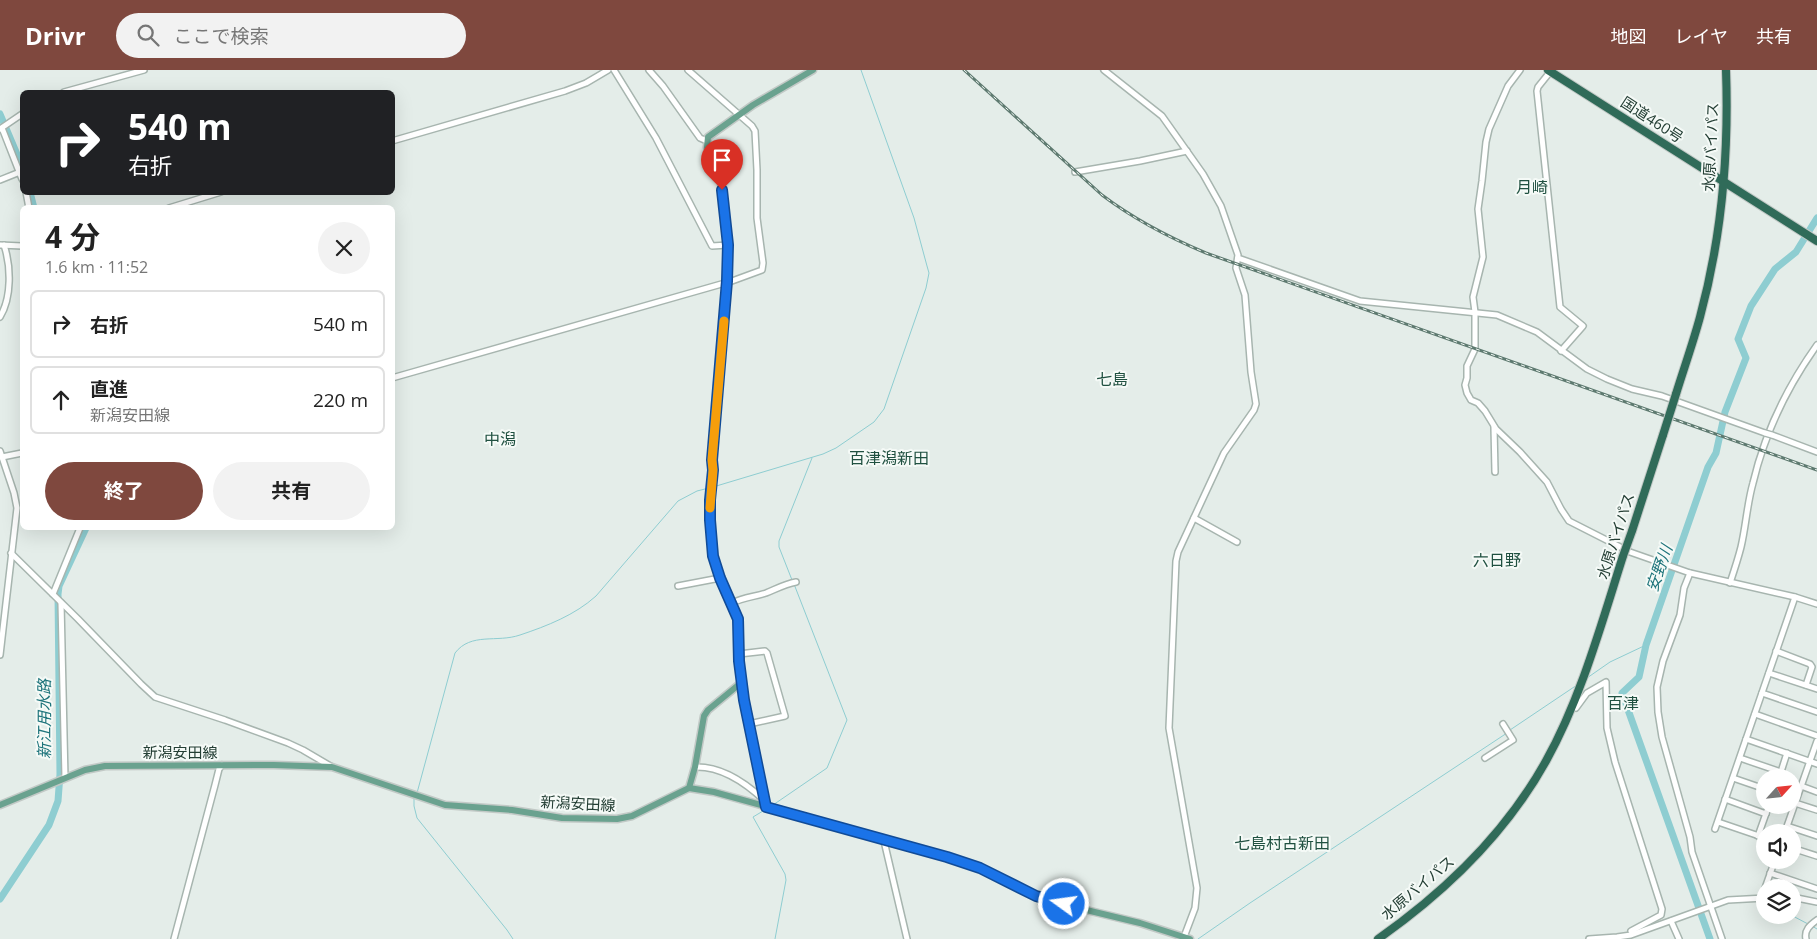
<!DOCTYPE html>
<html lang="ja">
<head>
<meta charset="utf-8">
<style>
  :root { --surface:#fff; --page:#f2f2f2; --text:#222; --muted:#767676; --line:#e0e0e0; --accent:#7f483e }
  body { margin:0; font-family:"Open Sans","Noto Sans JP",sans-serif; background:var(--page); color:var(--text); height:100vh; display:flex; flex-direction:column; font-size:19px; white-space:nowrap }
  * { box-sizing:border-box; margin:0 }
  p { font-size:16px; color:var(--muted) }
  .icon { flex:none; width:28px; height:28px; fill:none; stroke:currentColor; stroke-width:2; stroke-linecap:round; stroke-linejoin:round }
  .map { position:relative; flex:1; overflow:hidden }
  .side { position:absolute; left:20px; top:135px; width:375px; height:325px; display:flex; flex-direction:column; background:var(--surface); border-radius:8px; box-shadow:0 5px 20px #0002 }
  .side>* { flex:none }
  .top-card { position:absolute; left:20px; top:20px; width:375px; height:105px; border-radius:8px; box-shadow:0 5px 20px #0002; background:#202124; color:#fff; overflow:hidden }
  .needle { width:32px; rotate:63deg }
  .buttons { position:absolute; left:1756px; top:699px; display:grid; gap:10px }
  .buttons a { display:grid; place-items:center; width:45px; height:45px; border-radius:50%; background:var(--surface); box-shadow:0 5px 20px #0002; font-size:25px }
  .pin { position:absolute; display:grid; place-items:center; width:42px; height:42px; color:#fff; margin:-51px -21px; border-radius:50% 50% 50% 0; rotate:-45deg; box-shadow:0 0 5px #0007 }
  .pin .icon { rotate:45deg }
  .me { position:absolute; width:55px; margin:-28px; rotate:284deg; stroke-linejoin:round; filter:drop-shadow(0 0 4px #0008) }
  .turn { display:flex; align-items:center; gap:18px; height:105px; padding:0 25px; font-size:22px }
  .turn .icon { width:65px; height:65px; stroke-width:2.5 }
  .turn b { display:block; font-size:35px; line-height:42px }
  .round { display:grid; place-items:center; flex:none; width:52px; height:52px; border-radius:26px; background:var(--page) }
  .headline { display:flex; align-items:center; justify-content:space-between; height:85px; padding:0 25px }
  h1 { font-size:30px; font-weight:700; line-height:38px }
  .cta { display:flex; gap:10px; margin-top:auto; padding:10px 25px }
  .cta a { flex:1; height:58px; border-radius:30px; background:var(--accent); color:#fff; font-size:20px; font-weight:700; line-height:58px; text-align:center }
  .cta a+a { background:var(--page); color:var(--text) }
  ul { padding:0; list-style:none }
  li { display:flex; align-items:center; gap:15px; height:68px; margin:0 10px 8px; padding:0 15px; border:2px solid var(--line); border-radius:8px }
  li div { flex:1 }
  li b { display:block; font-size:19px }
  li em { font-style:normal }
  header { display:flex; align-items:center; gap:30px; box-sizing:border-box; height:70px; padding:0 25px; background:var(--accent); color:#fff }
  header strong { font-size:24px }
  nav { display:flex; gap:28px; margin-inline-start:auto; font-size:18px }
  .search { width:350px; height:45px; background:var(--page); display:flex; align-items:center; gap:12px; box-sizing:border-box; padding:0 18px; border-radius:28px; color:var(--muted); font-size:19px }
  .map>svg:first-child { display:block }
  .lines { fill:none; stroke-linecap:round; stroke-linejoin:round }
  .stream { stroke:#8ecdd1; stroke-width:1 }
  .river { stroke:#8ecdd1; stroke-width:7 }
  .minor-casing { stroke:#a7b5af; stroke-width:8 }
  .major-casing { stroke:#c2c9c6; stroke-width:9 }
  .highway-casing { stroke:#c2c9c6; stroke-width:10 }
  .minor { stroke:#fff; stroke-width:5 }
  .major { stroke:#6aa28f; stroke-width:6 }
  .highway { stroke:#306b59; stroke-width:8 }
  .rail-casing { stroke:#5e7a70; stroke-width:3 }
  .rail { stroke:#f5faf7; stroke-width:1; stroke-dasharray:4; stroke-linecap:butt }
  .minor-bridge-casing { stroke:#a7b5af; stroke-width:8; stroke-linecap:butt }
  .highway-bridge-casing { stroke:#c2c9c6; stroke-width:10; stroke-linecap:butt }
  .minor-bridge { stroke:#fff; stroke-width:5 }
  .highway-bridge { stroke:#306b59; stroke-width:8 }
  .route-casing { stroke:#114b97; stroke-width:12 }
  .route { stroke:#1a73e8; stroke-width:9 }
  .slow { stroke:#f59e0b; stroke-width:9 }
  .labels { text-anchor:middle; stroke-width:4; stroke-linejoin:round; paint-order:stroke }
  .street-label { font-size:15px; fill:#243f35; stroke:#f5faf7 }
  .neighbourhood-label { font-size:16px; fill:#205141; stroke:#f5faf7 }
  .water-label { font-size:16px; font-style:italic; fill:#1e747b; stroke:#f5faf7 }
</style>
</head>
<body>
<header>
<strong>Drivr</strong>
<div class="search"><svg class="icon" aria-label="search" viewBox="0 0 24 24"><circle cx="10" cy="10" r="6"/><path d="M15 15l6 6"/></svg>ここで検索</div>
<nav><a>地図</a><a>レイヤ</a><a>共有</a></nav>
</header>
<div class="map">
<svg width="1817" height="869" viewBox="0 0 1817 869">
  <rect width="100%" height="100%" fill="#e4ede9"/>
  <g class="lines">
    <g class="stream">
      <polyline points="713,417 823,384 836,378 874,352 884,339 926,218 929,203 927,196 914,148 861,0"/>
      <polyline points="792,510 779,477 779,471 812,388"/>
      <polyline points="1587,608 1610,592 1646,575"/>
      <polyline points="1510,660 1577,615"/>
      <path d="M417,723L455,583C471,562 497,573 520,565C547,556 575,545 596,526L678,431L697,421L709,418"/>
      <polyline points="414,729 414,736 417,748 507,860 513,869"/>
      <polyline points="773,735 827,698 847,650 794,514"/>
      <polyline points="763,741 753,747 785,804 786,810 775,869"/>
      <polyline points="1791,845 1808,854"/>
      <polyline points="1812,856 1817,859"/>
      <polyline points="1198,869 1250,833 1507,663"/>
    </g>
    <g class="river">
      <polyline points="0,44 22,96"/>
      <polyline points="30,122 34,138"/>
      <polyline points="0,829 49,755 58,731 60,704 58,524 59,516 86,458"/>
      <polyline points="1710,869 1622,623 1639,607 1646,575 1708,397 1716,383 1725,342 1746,288 1738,269 1751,236 1775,199 1796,182 1817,148"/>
    </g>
    <defs>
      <g id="minor">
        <polyline points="614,0 656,68 712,176 728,175"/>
        <polyline points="649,0 663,16 700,68 707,71"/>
        <polyline points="1104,0 1162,46 1203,104 1221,136 1238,185 1236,198 1245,225 1251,302 1256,334 1254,340 1224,383 1178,482 1176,491 1169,658 1197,818 1195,838 1184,867"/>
        <polyline points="1520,0 1508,16 1489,59 1486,72 1482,111 1478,139 1483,187 1473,227 1475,242 1475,279 1467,296 1467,308 1465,315 1467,323 1471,330 1478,333 1485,341 1496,359 1520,382 1547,412 1561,439 1569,451 1630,482 1690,503 1795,527 1817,534"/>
        <polyline points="1550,2 1538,17 1537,21 1560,237 1583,256 1561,281"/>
        <polyline points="64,22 144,0"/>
        <polyline points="2,58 22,109"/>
        <polyline points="0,59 22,44"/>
        <polyline points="392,71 565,21 586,13 608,0"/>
        <polyline points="1075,102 1140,91 1187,81"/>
        <polyline points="0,110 20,102"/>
        <polyline points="26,122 29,138"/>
        <polyline points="169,138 221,122"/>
        <polyline points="0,175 22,176"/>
        <polyline points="1238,188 1360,231 1497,245 1537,262 1587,299 1607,309 1632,319 1662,326 1765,363"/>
        <path d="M0,247C12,227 11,196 4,175"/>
        <polyline points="392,308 732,211 762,200 763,193 757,148 757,100 755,61 752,56 688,0"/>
        <polyline points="1494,357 1495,402"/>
        <polyline points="1772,365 1817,382"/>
        <polyline points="0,381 14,423 17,438 0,585"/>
        <polyline points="2,387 22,383"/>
        <polyline points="1194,448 1237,472"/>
        <polyline points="11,483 78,549 141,614 155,627 225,650 288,673 303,680 332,697"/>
        <polyline points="1690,503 1684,518 1680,545 1663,591 1657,617 1658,642 1662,667 1690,767 1692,782 1722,869"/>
        <path d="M1730,513C1734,501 1738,489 1741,477C1746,456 1747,434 1753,413C1765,362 1787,317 1817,275"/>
        <polyline points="678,516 720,508"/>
        <polyline points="53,524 80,458"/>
        <polyline points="61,533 65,708"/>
        <path d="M732,533C744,527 754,527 766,523C776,519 785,514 796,512"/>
        <polyline points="1776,581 1810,594 1812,597 1806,615"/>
        <polyline points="739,584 765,581 767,583 785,646 749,654"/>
        <polyline points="1769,603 1817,619"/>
        <polyline points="742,612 766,737"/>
        <polyline points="1762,623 1817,642"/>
        <polyline points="1576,638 1587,623 1606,612 1607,658 1615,692 1662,839 1661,845 1631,861"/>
        <polyline points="1755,644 1817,666"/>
        <polyline points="1746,669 1817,694"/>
        <polyline points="1485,688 1513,670 1503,654"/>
        <polyline points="1740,688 1781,702"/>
        <path d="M695,697C722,696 746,713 765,731"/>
        <polyline points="1733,708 1765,719"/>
        <polyline points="1779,708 1787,683"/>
        <polyline points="1801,716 1817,722"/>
        <polyline points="1725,729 1766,744"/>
        <polyline points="1795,733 1817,740"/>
        <polyline points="1718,752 1765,768"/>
        <polyline points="1787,756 1817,766"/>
        <polyline points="1715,759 1795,527"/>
        <polyline points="1785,762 1817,671"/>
        <polyline points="1758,766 1769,735"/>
        <polyline points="884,771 907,869"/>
        <polyline points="1792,778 1817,786"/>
        <polyline points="1770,803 1817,819"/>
        <polyline points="1792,827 1817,832"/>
        <polyline points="1763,828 1765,818 1775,790"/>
        <polyline points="1671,851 1679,869"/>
        <polyline points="174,869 215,715 219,699 222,695"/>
        <polyline points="1589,869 1617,867 1631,865 1728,830 1765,828"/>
        <path d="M1806,869C1804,860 1810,855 1817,850"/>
      </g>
      <g id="major">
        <polyline points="689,718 714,722 947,787 979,798 1041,829 1140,853 1190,869"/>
        <polyline points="0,735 85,700 105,696 274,695 332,697 445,735 512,740 562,748 617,749 632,746 689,718 695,697 704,646 708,640 742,612 739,591 738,549 720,508 713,486 710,450 710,430 713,401 712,390 727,211 728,175 720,104 707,77 708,67 753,35 813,0"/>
      </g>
      <g id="highway">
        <polyline points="1548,0 1817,171"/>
        <path d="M1676,324C1684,298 1693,273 1700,247C1722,166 1729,83 1726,0"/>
        <polyline points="1632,461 1663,365"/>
        <path d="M1378,869C1445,822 1506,763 1546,691C1581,628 1601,555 1623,486"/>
      </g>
    </defs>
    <use href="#minor" class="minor-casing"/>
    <use href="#major" class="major-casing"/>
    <use href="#highway" class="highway-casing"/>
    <use href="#minor" class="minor"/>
    <use href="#major" class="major"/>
    <use href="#highway" class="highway"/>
    <defs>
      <path id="rail" d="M964,0L1102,125C1135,150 1168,167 1206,183L1817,400"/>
    </defs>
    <use href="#rail" class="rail-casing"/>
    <use href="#rail" class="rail"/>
    <defs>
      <polyline id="minor-bridge" points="1765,363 1772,365"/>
      <g id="highway-bridge">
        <polyline points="1663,365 1676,324"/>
        <polyline points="1623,486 1632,461"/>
      </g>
    </defs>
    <use href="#minor-bridge" class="minor-bridge-casing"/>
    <use href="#highway-bridge" class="highway-bridge-casing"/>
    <use href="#minor-bridge" class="minor-bridge"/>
    <use href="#highway-bridge" class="highway-bridge"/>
  </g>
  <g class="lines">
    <defs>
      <polyline id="route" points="722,120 728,175 727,211 712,390 713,400 710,430 710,450 713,486 720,508 738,549 739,591 744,630 766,737 947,787 980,798 1036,826 1064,834"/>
    </defs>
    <use href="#route" class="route-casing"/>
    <use href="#route" class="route"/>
    <polyline class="slow" points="710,438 713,400 712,390 724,251"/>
  </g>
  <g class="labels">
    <g class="street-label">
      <text transform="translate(1652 50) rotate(33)" y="5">国道460号</text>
      <text transform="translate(1711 77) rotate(-87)" y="5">水原バイパス</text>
      <text transform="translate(1616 466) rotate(-72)" y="5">水原バイパス</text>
      <text x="180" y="688">新潟安田線</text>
      <text transform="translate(578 734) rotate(3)" y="5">新潟安田線</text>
      <text transform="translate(1418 818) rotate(-40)" y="5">水原バイパス</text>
    </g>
    <g class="neighbourhood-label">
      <text x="1532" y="123">月崎</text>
      <text x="1112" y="315">七島</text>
      <text x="500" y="375">中潟</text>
      <text x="889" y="394">百津潟新田</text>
      <text x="1497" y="496">六日野</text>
      <text x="1623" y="639">百津</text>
      <text x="1282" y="779">七島村古新田</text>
    </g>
    <g class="water-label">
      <text transform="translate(1659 498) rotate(-71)" y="6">安野川</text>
      <text transform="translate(44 649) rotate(-90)" y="6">新江用水路</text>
    </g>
  </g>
</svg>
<div class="buttons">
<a><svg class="needle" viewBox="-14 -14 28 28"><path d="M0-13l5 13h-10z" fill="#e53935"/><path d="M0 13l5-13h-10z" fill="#767676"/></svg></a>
<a><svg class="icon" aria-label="sound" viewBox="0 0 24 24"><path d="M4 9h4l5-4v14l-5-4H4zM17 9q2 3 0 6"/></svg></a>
<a><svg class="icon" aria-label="layers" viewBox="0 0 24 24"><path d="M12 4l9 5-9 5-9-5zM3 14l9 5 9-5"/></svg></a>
</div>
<div class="pin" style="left:722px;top:120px;background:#d93025"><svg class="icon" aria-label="arrive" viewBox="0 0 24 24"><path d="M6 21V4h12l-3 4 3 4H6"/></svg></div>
<svg class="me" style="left:1064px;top:834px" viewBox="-20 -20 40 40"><circle r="17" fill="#1a73e8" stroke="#fff" stroke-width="3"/><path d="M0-11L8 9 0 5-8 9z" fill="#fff"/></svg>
<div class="top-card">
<div class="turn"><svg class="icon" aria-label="right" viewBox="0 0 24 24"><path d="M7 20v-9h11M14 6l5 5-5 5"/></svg><div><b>540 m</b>右折</div></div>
</div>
<section class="side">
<div class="headline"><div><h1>4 分</h1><p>1.6 km · 11:52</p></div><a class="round"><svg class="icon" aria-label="close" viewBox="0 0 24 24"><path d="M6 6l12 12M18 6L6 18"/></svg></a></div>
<ul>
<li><svg class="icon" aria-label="right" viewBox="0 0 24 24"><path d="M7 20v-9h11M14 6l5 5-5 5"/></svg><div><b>右折</b></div><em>540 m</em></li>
<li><svg class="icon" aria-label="ahead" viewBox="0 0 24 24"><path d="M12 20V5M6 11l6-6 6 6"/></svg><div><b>直進</b><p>新潟安田線</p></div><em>220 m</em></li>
</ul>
<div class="cta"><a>終了</a><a>共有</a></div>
</section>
</div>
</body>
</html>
